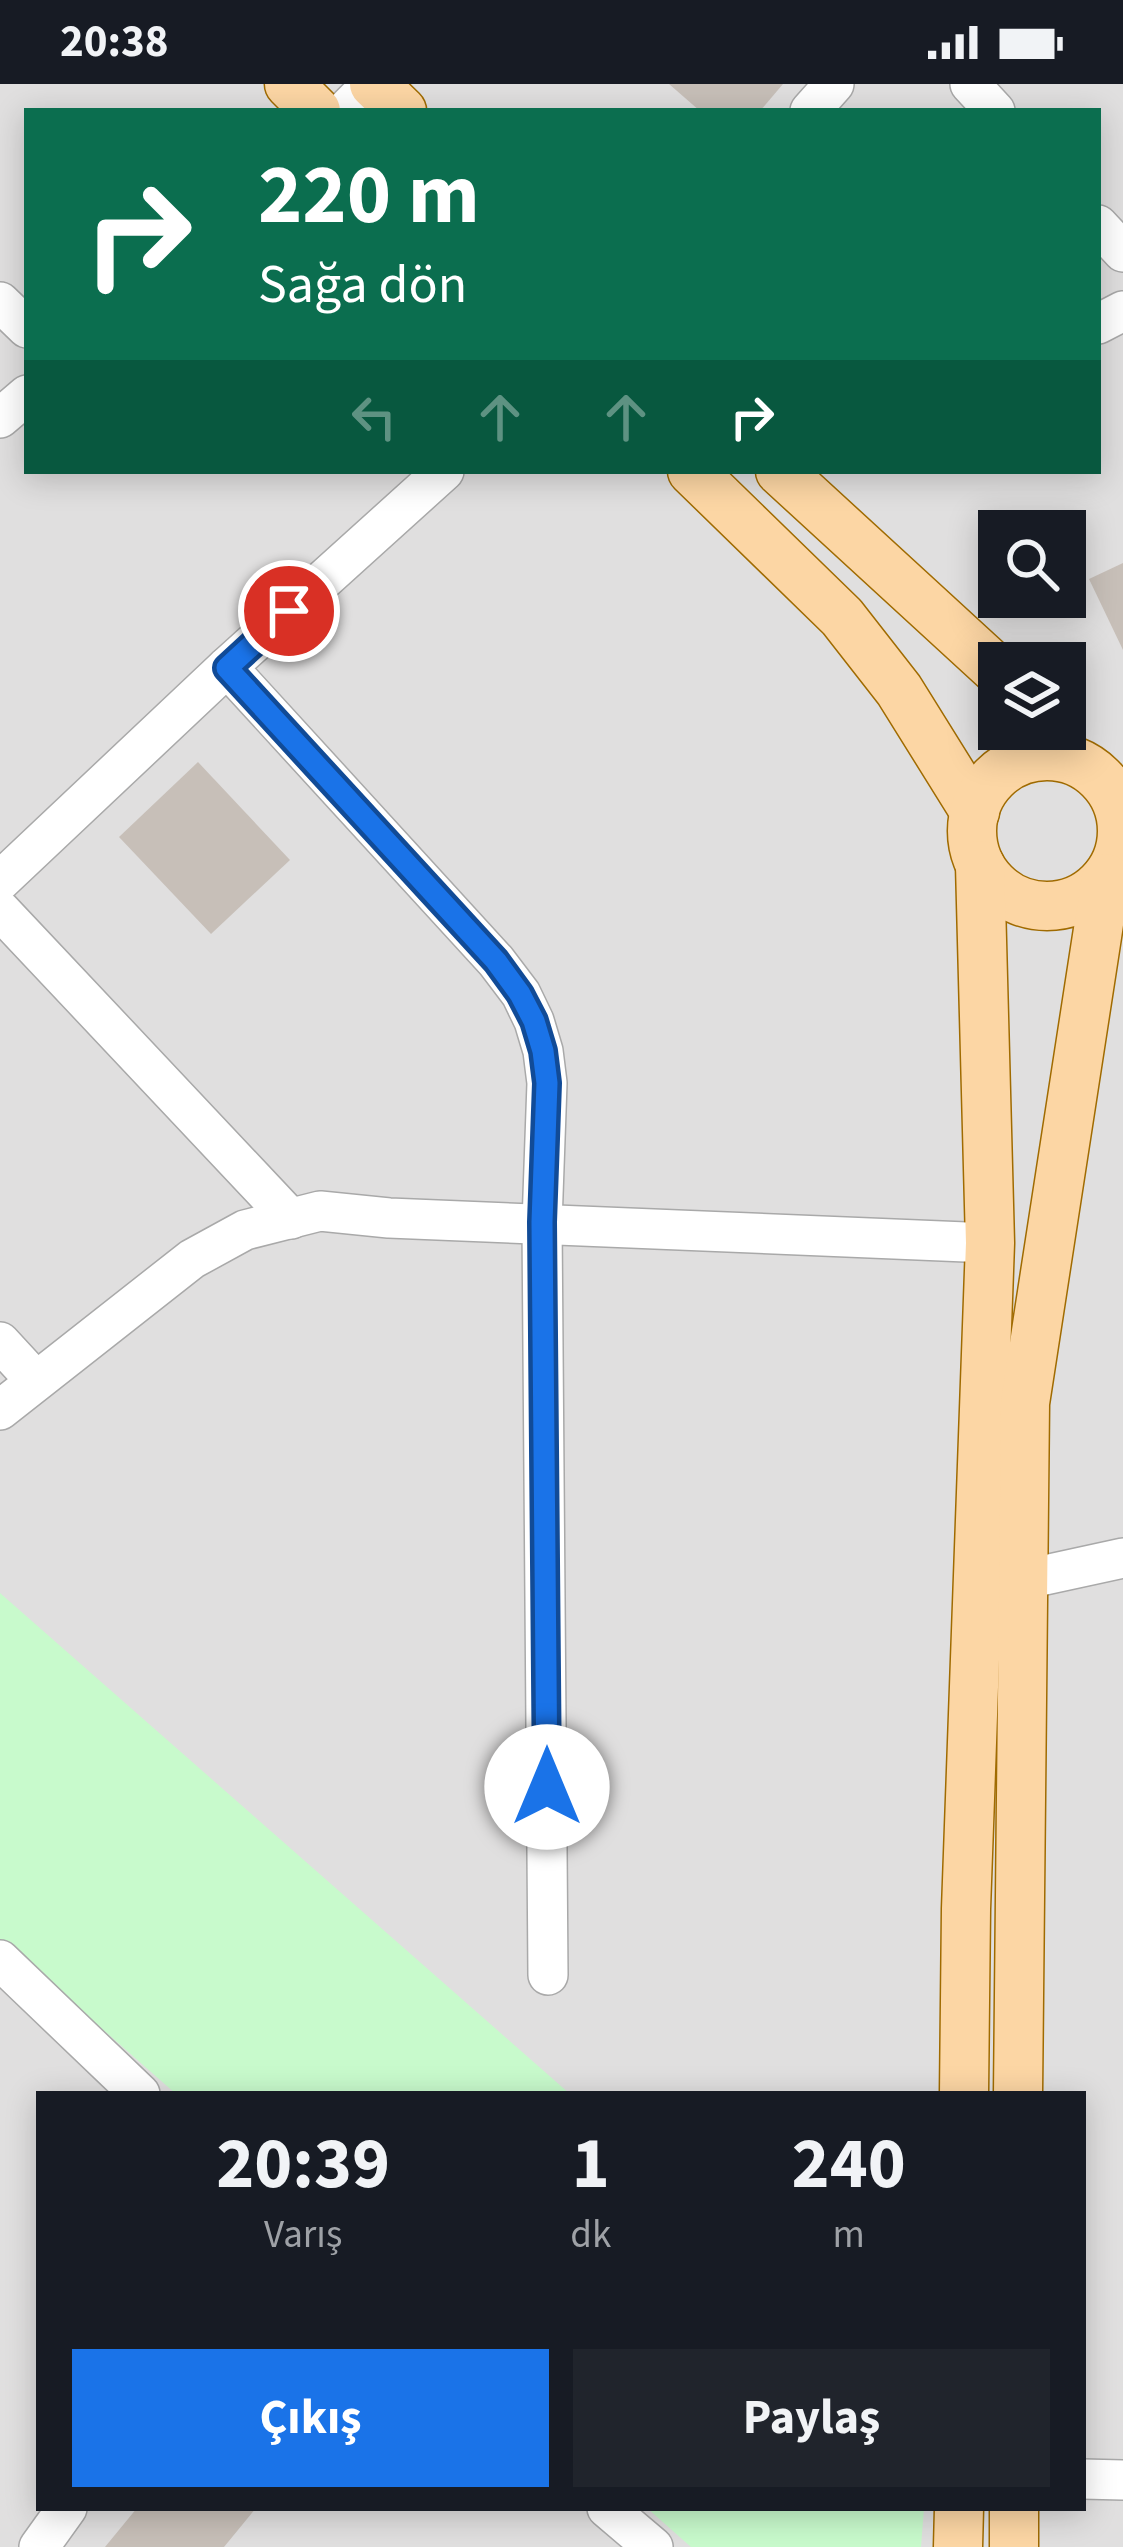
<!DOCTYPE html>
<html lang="tr">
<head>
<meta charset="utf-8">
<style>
  :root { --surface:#171b24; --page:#20242c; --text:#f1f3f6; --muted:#9ea1a6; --accent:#1a73e8 }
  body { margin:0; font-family:"Source Sans 3",sans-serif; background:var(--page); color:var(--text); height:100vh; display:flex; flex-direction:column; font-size:45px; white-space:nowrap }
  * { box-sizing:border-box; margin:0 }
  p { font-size:39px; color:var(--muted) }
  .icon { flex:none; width:66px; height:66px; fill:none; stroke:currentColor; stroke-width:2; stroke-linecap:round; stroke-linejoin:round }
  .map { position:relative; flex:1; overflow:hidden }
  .sheet { position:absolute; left:36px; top:2007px; width:1050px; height:420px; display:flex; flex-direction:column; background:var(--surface); border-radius:0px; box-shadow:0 6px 30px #0003 }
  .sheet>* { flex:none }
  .top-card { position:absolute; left:24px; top:24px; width:1077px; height:366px; border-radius:0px; box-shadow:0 6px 30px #0003; background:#0b6e4f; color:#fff; overflow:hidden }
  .tools { position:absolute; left:978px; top:426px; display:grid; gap:24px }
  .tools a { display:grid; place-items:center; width:108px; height:108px; border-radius:0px; background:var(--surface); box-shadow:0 6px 30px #0003; font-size:60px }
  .pin { position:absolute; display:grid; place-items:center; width:102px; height:102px; color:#fff; margin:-51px; border:6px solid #fff; border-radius:50%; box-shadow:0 3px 12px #0007 }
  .me { position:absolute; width:132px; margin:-66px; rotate:0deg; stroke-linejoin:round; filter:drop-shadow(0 0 9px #0008) }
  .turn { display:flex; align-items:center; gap:42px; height:252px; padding:0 36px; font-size:54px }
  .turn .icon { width:156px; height:156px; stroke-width:2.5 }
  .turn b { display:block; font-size:84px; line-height:102px }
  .lanes { display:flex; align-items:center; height:114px; padding:0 36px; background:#0003; justify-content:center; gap:60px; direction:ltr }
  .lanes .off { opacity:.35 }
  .eta { display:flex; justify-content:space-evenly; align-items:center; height:204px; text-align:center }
  .eta b { font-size:72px; font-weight:700; line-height:84px }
  .primary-button { display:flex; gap:24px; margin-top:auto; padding:24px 36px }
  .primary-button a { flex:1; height:138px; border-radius:0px; background:var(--accent); color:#fff; font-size:48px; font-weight:700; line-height:138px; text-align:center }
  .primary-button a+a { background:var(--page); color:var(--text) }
  .status { display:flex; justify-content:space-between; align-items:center; height:84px; padding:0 60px; background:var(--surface); direction:ltr }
  .status svg { height:33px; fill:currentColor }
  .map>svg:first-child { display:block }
  .residential { fill:#e0dfdf; fill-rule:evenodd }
  .park { fill:#c8facc }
  .building { fill:#c7bfb8 }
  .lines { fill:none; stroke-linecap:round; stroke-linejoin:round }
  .minor-casing { stroke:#a9a9a9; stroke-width:42 }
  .major-casing { stroke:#a06b00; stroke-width:51 }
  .minor { stroke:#fff; stroke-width:39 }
  .major { stroke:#fcd6a4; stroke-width:48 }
  .route-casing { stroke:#114b97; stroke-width:30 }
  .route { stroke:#1a73e8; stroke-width:21 }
</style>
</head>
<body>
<div class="status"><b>20:38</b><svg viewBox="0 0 49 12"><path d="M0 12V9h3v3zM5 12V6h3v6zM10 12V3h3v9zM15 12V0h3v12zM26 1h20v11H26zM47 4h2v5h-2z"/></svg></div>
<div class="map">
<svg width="1123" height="2463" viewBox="0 0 1123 2463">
  <rect width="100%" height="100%" fill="#f2efe9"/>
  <path class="residential" d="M0,0H1123V2463H0ZM27,27H1098V387H27ZM999,447H1065V513H999ZM999,579H1065V645H999ZM39,2010H1083V2424H39Z"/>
  <g class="park">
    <polygon points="0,1509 570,2010 176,2010 0,1855"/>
    <polygon points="647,2424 924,2424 921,2463 691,2463"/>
  </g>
  <g class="building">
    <polygon points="669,0 783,0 760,27 700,27"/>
    <polygon points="1123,479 1123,566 1089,495"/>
    <polygon points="198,678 290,776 211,850 119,753"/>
    <polygon points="137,2424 256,2424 224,2463 105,2463"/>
  </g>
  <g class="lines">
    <defs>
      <g id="minor">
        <polyline points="970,0 995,27"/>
        <polyline points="345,27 372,0"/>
        <polyline points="810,27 834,0"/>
        <polyline points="1098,141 1123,168"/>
        <polyline points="0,218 27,244"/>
        <polyline points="1098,240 1123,227"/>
        <polyline points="0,334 27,311"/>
        <polyline points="227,583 496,877 521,910 534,937 543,967 547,999 542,1139 548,1891"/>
        <polyline points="1110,705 1123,703"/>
        <polyline points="0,797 227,583 444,387"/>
        <polyline points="0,826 291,1135"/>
        <polyline points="0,1258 36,1297"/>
        <polyline points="0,1326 192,1175 245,1146 320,1127 389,1134 990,1159"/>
        <polyline points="1022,1496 1123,1474"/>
        <polyline points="0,1876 140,2010"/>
        <polyline points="1083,2395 1123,2396"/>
        <polyline points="607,2424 653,2463"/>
        <polyline points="39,2463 67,2424"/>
      </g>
      <g id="major">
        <polyline points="289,0 316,27"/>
        <polyline points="374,0 402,27"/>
        <polyline points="692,387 842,533 899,606 975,728"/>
        <polyline points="780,387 999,588"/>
        <circle cx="1047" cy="747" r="75"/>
        <polyline points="964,2010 966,1825 990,1159 980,781"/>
        <polyline points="1018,2010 1025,1319 1106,794"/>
        <polyline points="958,2463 959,2424"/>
        <polyline points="1014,2463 1014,2424"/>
      </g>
    </defs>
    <use href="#minor" class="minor-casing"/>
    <use href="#major" class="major-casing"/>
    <use href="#minor" class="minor"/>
    <use href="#major" class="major"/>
  </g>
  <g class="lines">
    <defs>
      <polyline id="route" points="289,527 227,584 496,877 520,910 534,937 543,967 547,999 542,1138 547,1703"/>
    </defs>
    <use href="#route" class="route-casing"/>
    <use href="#route" class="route"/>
  </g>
</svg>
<div class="tools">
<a><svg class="icon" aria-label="search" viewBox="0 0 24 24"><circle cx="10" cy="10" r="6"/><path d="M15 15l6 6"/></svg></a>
<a><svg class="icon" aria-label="layers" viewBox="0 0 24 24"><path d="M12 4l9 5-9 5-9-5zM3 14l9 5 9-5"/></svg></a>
</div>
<div class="pin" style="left:289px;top:527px;background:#d93025"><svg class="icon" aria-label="arrive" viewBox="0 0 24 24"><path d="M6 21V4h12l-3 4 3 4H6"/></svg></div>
<svg class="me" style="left:547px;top:1703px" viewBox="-20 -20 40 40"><circle r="19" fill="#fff"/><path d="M0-13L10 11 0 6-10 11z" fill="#1a73e8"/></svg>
<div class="top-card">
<div class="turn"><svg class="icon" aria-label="right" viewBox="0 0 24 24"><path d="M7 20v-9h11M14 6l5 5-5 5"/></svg><div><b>220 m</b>Sağa dön</div></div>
<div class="lanes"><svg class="icon off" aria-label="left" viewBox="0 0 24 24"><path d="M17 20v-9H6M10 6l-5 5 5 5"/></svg><svg class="icon off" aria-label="ahead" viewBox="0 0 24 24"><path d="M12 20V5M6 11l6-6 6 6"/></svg><svg class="icon off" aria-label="ahead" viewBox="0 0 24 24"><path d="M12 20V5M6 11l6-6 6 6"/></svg><svg class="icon" aria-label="right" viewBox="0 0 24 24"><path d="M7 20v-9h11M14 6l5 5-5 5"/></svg></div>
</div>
<section class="sheet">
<div class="eta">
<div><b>20:39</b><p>Varış</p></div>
<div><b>1</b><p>dk</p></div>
<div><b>240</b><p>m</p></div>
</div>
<div class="primary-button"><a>Çıkış</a><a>Paylaş</a></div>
</section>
</div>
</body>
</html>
